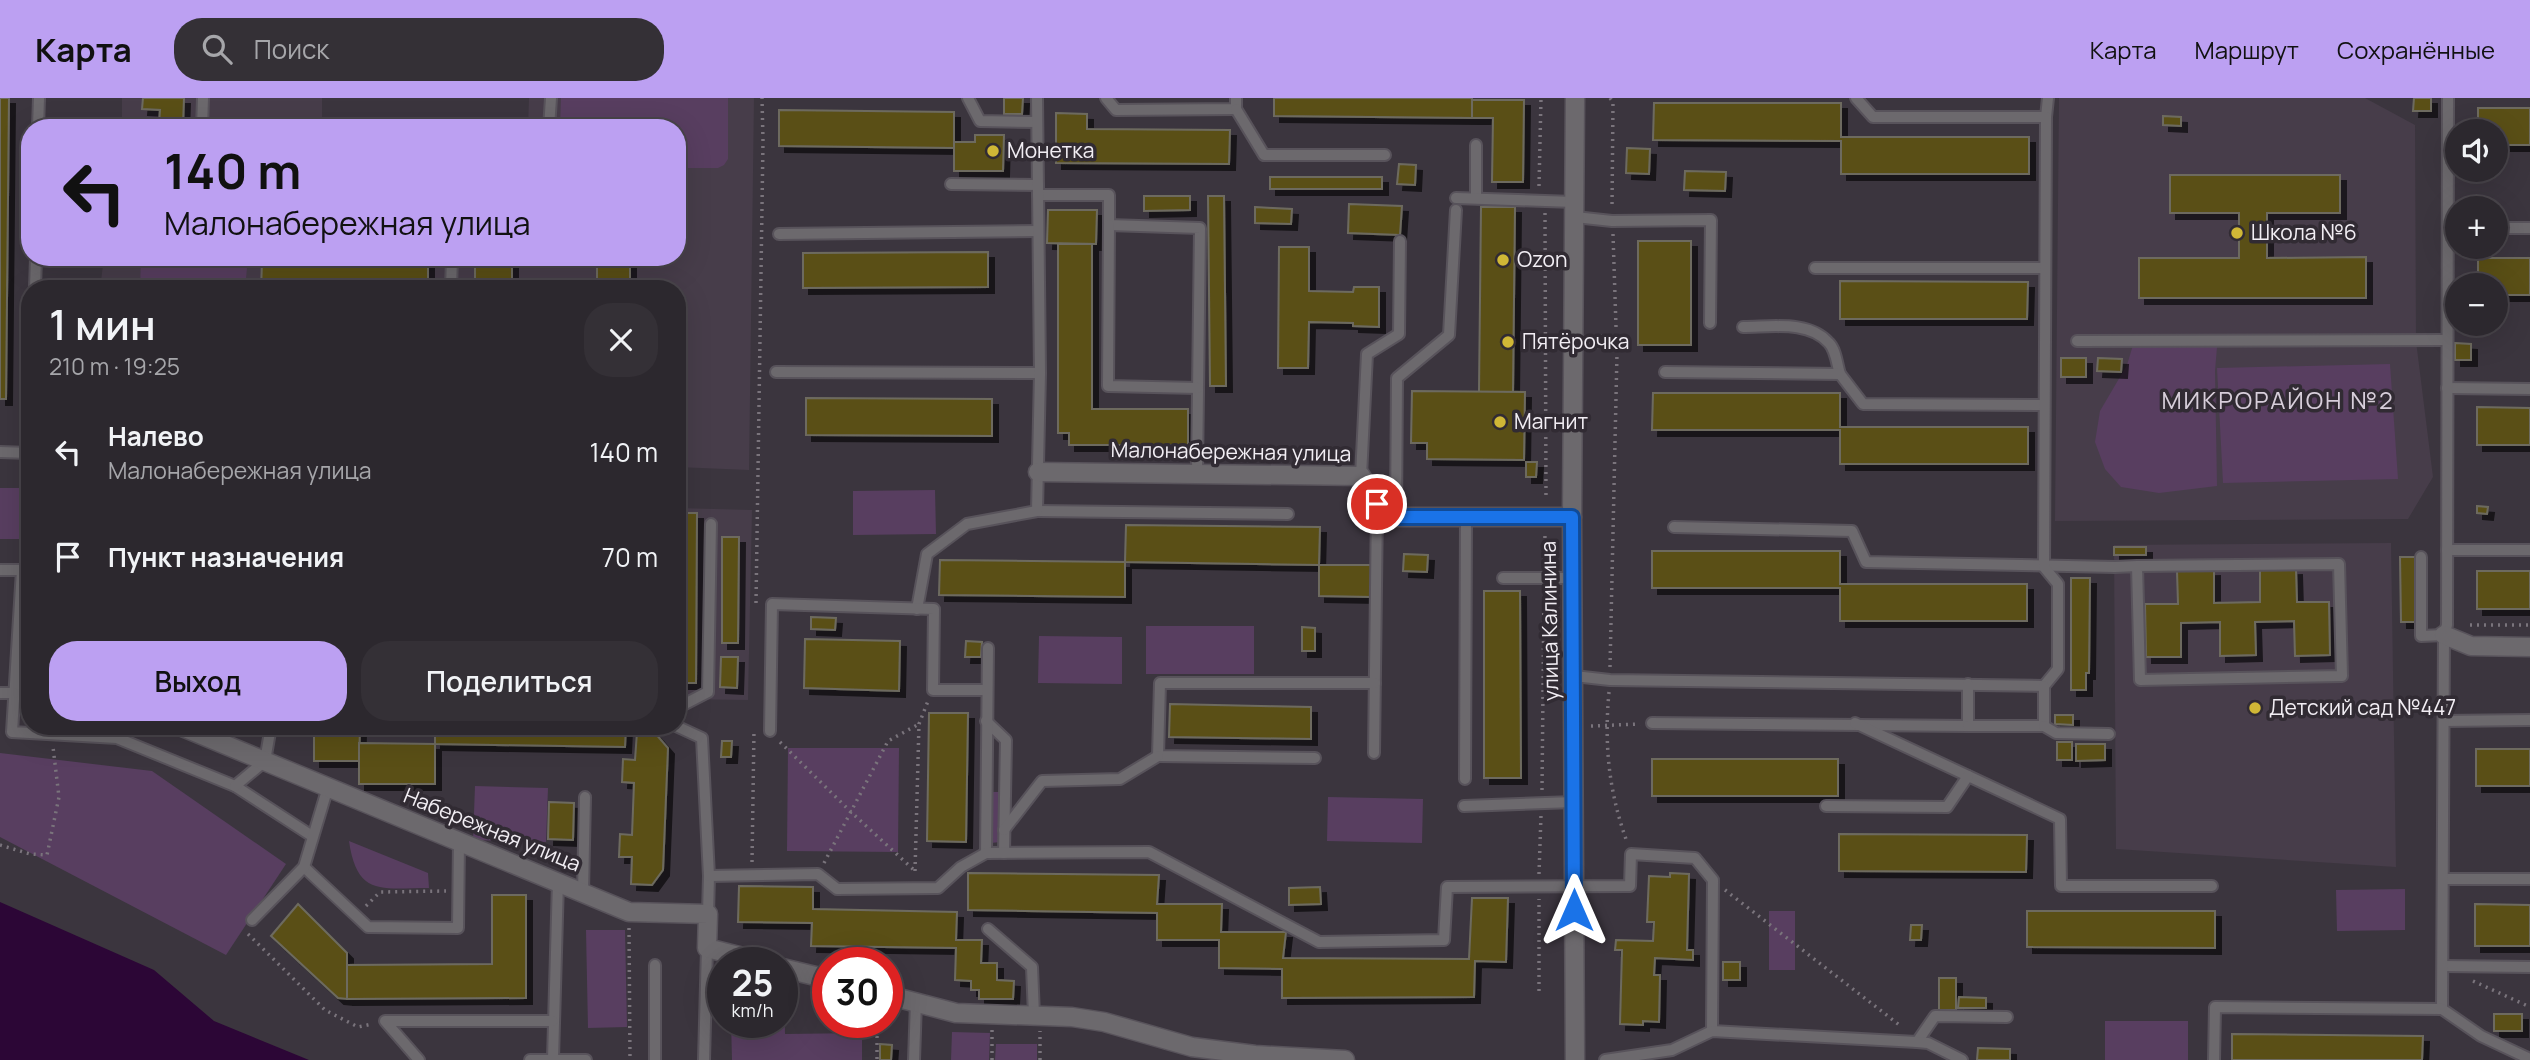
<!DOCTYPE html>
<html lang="ru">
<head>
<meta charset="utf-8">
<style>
  :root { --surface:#2c282e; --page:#343036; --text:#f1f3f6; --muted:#a6a6aa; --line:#48444a; --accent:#bca0f2 }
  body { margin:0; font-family:Manrope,sans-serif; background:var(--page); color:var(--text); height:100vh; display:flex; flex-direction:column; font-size:26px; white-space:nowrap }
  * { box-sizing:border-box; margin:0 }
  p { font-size:23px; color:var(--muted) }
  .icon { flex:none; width:38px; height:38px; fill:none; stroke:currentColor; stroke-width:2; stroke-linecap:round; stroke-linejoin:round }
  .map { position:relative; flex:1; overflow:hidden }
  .details { position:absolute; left:21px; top:182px; width:665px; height:455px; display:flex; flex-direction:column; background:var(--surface); border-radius:28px; box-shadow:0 7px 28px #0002,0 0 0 2px var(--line) }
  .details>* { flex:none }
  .guide { position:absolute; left:21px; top:21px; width:665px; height:147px; border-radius:28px; box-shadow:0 7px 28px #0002,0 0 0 2px var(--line); background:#bca0f2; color:#111; overflow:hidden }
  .controls { position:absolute; left:2445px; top:21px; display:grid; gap:14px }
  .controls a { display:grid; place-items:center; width:63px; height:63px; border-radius:50%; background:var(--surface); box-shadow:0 7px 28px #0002,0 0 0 2px var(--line); font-size:35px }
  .speed { position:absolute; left:707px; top:849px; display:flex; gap:14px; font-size:35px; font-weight:700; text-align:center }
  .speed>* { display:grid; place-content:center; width:91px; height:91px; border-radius:50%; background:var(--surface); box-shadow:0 7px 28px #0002,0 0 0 2px var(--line); line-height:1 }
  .speed small { font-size:18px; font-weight:400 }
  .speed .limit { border:10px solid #d22; background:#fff; color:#111 }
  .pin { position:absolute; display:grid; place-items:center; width:60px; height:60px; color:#fff; margin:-30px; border:4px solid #fff; border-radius:50%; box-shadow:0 2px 7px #0007 }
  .me { position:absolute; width:77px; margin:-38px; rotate:0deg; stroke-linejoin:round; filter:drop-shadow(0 0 5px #0008) }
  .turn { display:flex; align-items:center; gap:24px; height:147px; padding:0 28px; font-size:32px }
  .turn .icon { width:91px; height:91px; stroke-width:2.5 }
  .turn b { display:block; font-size:49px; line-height:60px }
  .round { display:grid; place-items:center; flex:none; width:74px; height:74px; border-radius:28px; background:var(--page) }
  .headline { display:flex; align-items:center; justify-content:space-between; height:119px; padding:0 28px }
  h1 { font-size:42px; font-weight:600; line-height:52px }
  .primary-button { display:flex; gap:14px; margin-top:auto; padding:14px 28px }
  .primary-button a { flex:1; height:80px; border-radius:28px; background:var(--accent); color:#111; font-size:28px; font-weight:600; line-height:80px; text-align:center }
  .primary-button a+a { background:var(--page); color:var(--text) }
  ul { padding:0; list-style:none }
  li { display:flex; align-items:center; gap:21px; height:105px; padding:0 28px }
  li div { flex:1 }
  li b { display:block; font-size:26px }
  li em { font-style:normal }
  header { display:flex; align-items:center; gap:42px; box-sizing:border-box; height:98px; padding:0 35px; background:var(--accent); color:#111 }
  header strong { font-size:33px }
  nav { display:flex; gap:38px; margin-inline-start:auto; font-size:24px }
  .search { width:490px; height:63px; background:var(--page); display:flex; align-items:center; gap:18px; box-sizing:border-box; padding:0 24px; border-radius:28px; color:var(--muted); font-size:26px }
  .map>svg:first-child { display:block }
  .built { fill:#473d4a }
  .green { fill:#583e60 }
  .water { fill:#2c0636 }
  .building { fill:#5a4f19; stroke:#6d6b5f; stroke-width:2; filter:url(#shadow) }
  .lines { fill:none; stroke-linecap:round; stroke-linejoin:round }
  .lane-casing { stroke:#58535b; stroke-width:14 }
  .street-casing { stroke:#58535b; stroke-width:21 }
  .path { stroke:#7a747c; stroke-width:3.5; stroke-dasharray:2 5; stroke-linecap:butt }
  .lane { stroke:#6c696d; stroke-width:10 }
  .street { stroke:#6c696d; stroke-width:18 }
  .route-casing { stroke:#114b97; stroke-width:18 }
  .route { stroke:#1a73e8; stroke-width:12 }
  .poi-dot { fill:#d0b736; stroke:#312b33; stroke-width:2.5 }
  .labels { text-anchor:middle; stroke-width:7; stroke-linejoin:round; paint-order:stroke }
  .poi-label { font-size:21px; fill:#f2eef4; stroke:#312b33; text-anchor:start }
  .street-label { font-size:21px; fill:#f2eef4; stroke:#312b33 }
  .quarter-label { font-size:24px; letter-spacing:2px; fill:#d7ceda; stroke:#312b33 }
</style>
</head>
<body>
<header>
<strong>Карта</strong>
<div class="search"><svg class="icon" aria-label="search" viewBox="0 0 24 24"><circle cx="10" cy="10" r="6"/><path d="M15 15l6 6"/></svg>Поиск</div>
<nav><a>Карта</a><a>Маршрут</a><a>Сохранённые</a></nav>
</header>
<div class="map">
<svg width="2530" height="962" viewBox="0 0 2530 962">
  <defs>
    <filter id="shadow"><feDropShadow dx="6" dy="6" stdDeviation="0" flood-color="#0009"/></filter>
  </defs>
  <rect width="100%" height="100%" fill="#3b353e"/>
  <g class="built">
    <rect x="122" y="0" width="200" height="30"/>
    <polygon points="529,0 754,0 749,372 677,369 677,191 100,191 104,159 677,159 677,30 528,30"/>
    <polygon points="2059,0 2365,0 2415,27 2416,243 2433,379 2408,421 2055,423"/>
    <polygon points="677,410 752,412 748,602 677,601"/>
    <polygon points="2391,445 2396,769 2116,751 2114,447"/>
  </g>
  <g class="green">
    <polygon points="561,0 728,0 728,61 724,67 718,70 677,70 677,30 560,30"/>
    <polygon points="141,159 248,159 245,191 140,191"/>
    <polygon points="2133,247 2217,249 2215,273 2217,388 2159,395 2121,389 2105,371 2095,344 2100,313 2127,267"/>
    <polygon points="2390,266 2398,381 2223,385 2217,270"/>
    <rect x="0" y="390" width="30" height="51"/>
    <polygon points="935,392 936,436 853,437 853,393"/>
    <rect x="1146" y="528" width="108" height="48"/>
    <polygon points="1039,538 1122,539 1122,586 1038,585"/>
    <polygon points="788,650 899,650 898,754 787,753"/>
    <polygon points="0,655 152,673 286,766 226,857 0,739"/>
    <polygon points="475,688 548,690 546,744 473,742"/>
    <polygon points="991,694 1000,694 1000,744 991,745"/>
    <polygon points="1328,699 1423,701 1422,745 1327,743"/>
    <path d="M349,743L428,775L429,790C382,790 357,799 349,743Z"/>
    <polygon points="2405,791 2405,832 2337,833 2336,792"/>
    <rect x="1769" y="813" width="26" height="59"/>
    <polygon points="586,832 625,832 627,929 588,930"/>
    <polygon points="784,886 785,936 862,935 862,962 732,962 731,924 782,924 782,887"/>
    <rect x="2105" y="923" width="83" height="39"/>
    <polygon points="952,934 990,935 989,962 951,962"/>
    <polygon points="996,946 1037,946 1037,962 995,962"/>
  </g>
  <polygon class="water" points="0,804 154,872 214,923 309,962 0,962"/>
  <g class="building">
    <polygon points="0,0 9,0 6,301 0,301"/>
    <polygon points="143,0 184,0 183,27 159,26 160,12 142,11"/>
    <polygon points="1004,0 1023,0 1022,16 1004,16"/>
    <polygon points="1274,0 1472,0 1472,20 1274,18"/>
    <polygon points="2414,0 2431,0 2431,13 2413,13"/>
    <polygon points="1472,2 1524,2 1523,84 1492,84 1493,20 1472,20"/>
    <polygon points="1654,5 1841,5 1841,39 2029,39 2029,76 1841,76 1841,43 1653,42"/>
    <polygon points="2478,10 2530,10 2530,47 2496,47 2496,33 2478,33"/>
    <polygon points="779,12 954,14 954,50 779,48"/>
    <polygon points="1056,15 1087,16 1087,31 1230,32 1229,66 1056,65"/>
    <polygon points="2163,18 2181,19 2181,28 2163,27"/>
    <polygon points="975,37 1004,37 1003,73 954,73 954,44 975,44"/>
    <polygon points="1627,50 1650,51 1649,76 1626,75"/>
    <polygon points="1399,66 1416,67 1415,87 1397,86"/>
    <polygon points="1685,73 1726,74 1725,93 1684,92"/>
    <polygon points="2170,77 2340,77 2340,115 2267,115 2267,160 2366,159 2366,200 2139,200 2139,160 2239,160 2239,115 2170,115"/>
    <rect x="1270" y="79" width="112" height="12"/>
    <polygon points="1144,98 1190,98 1190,112 1144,113"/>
    <polygon points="1208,98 1224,98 1226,288 1210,288"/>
    <polygon points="1349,106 1402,108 1400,137 1348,135"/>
    <polygon points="1255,109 1292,111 1291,126 1255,125"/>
    <polygon points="1481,109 1515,109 1513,294 1479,294"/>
    <polygon points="1048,112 1097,112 1096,146 1047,145"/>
    <rect x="1638" y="143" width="53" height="104"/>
    <polygon points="1058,146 1092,146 1092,311 1188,311 1188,347 1069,347 1069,335 1058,335"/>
    <polygon points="1279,149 1309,149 1309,193 1353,194 1354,189 1379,189 1379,229 1353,228 1353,225 1309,224 1308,270 1278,270"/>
    <polygon points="988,154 988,189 803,190 803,155"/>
    <polygon points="475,159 512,159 512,190 597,191 597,159 630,159 630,191 475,191"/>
    <polygon points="2478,160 2530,160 2530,197 2496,197 2496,187 2478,187"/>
    <polygon points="262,164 428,164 428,191 261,191"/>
    <polygon points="1840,183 2028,184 2027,221 1840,221"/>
    <polygon points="2455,245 2471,246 2471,262 2455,262"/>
    <rect x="2061" y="260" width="25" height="19"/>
    <polygon points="2098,260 2122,261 2121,274 2097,273"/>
    <polygon points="1412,293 1525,294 1524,362 1427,361 1427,345 1411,345"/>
    <polygon points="1653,295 1840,295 1840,329 2028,329 2028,366 1840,366 1840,332 1652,332"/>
    <polygon points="806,300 992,301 992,338 806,337"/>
    <polygon points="2477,309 2530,310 2530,347 2477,347"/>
    <polygon points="1526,364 1537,364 1536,379 1526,379"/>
    <polygon points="2477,408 2488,409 2487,416 2477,415"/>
    <polygon points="681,415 697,415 696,585 680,585"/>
    <polygon points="1126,427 1320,429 1319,467 1125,464"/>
    <polygon points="722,439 739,439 738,545 722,545"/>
    <rect x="2114" y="449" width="32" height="8"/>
    <polygon points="1652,453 1840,453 1840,486 2027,486 2027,523 1840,523 1840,490 1652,490"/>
    <polygon points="1404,456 1428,457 1427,474 1403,473"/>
    <polygon points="2400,459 2415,459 2416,524 2401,524"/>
    <polygon points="940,462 1125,464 1125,499 939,497"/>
    <polygon points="1319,467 1372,467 1371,499 1319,498"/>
    <polygon points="2296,471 2297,504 2329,504 2330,557 2295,558 2294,523 2255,524 2256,557 2220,558 2220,524 2181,525 2181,559 2146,559 2145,506 2178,506 2177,473 2214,472 2214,505 2260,504 2260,472"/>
    <rect x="2477" y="473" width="53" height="38"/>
    <polygon points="2071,480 2090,480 2089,575 2086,575 2086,592 2071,592"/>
    <polygon points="1484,493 1520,493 1521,680 1484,680"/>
    <polygon points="811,519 836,520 835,532 811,531"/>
    <polygon points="1302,529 1315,530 1315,553 1302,553"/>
    <polygon points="805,541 900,543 899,593 804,590"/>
    <polygon points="966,543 982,544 981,559 965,559"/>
    <polygon points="721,559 738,559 737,590 720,589"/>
    <polygon points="1170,606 1311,609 1311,641 1169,639"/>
    <polygon points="929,615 968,615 966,744 927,743"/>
    <polygon points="2055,617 2073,617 2073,627 2055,626"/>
    <polygon points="435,628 626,628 625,649 435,646"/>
    <polygon points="314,630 360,631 359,663 314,663"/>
    <polygon points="637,634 655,635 668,650 663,772 652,787 631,786 632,759 619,759 620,736 632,737 634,685 622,684 623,661 635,662"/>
    <polygon points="722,643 732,643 731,659 721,659"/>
    <rect x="2057" y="644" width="15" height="18"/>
    <polygon points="359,645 435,646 435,686 359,686"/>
    <polygon points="2076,646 2105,646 2105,662 2076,663"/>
    <rect x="2476" y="651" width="54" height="37"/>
    <rect x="1652" y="661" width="186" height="37"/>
    <polygon points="549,704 574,705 573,742 548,741"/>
    <polygon points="1839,736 2027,737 2026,774 1839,773"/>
    <polygon points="968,775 1159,777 1157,806 1222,806 1221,834 1286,834 1283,860 1469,861 1472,800 1508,800 1506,864 1475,863 1474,899 1282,900 1282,871 1219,870 1219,842 1157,842 1157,815 968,812"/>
    <polygon points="1670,775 1689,776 1687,852 1693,852 1693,862 1655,860 1654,877 1660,877 1659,924 1643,923 1643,927 1620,926 1622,852 1615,852 1616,842 1653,843 1654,824 1647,824 1649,778 1670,779"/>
    <polygon points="739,788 813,789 813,811 957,814 956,842 982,842 981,865 997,865 997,882 1014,883 1013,901 979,901 979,892 971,892 971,883 955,882 956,850 811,848 812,825 738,824"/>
    <polygon points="1320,789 1321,806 1289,807 1289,790"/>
    <polygon points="492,797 526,797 526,900 347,901 347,867 492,866"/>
    <polygon points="298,806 347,855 347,901 338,900 271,838"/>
    <polygon points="2475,806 2530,807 2530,848 2475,848"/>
    <polygon points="2027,813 2215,813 2215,850 2027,849"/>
    <polygon points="1911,827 1922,827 1921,842 1910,842"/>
    <rect x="1723" y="864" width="17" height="18"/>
    <rect x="1939" y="880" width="17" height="32"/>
    <polygon points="1959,899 1986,900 1986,910 1958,910"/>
    <rect x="2494" y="916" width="28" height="17"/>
    <polygon points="2232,936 2423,938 2422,962 2232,962"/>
    <polygon points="880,946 892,947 891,962 880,962"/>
    <polygon points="1978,950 2010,951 2010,962 1977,962"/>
  </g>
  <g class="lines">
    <defs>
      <g id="lane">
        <polyline points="968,0 980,23 1037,24"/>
        <polyline points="1106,0 1116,12 1236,11 1236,0"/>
        <polyline points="1236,11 1264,57 1385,57"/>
        <polyline points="2046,19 2048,0"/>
        <polyline points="38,30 39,0"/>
        <polyline points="202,30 203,0"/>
        <polyline points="549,30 551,0"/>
        <polyline points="951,86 1038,87"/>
        <polyline points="1038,97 1109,97 1109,127 1200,130 1197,375"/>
        <polyline points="1476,99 1476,47"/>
        <polyline points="1456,100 1574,104"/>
        <polyline points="1575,119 1612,123 1711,122 1710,225"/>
        <polyline points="1109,127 1108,288 1198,290"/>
        <polyline points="2496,130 2530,130"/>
        <polyline points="779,136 1038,133"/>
        <polyline points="1815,170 2044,170"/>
        <polyline points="35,191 36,159"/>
        <polyline points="451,191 452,159"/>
        <path d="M1743,229C1771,229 1809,222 1829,245C1836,252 1837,267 1840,276"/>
        <polyline points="2077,243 2446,242"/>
        <polyline points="1575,244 1617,243"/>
        <polyline points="776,274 1040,275"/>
        <polyline points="1665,274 1840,276 1863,306 2044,307"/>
        <polyline points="2447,290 2530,291"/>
        <polyline points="0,354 30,355"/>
        <polyline points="1361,378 1367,256 1399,236 1400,143"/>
        <polyline points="1037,413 1288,416"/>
        <polyline points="1396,419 1397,280 1449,237 1456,112"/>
        <polyline points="1674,429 1852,433 1866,464 2115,469 2137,468 2339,466 2342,578 2140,582 2137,468"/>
        <polyline points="2447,452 2530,452"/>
        <polyline points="2421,459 2421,538 2444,537"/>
        <polyline points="0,472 22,472 12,634 117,640 235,688 312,738"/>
        <polyline points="1503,480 1572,480"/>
        <polyline points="917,511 927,456 967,426 1037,413 1040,275 1037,0"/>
        <polyline points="1574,578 1610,582 2044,588 2058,571 2058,486 2044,469 2046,19 1873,19 1856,0"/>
        <polyline points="0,595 14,595"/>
        <polyline points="677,610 708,594 711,426"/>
        <polyline points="986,623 1006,642 1004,755"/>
        <polyline points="2444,623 2530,622"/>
        <polyline points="1652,625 1968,628 1968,586"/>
        <polyline points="1855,625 2060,721 2061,788 2212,788"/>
        <polyline points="676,628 702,640 709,778 708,816"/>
        <polyline points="1968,628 2044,628 2044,588"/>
        <polyline points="2044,628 2056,635 2109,636"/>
        <polyline points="770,633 772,506 934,511 933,592 986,592"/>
        <polyline points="1374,655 1377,406"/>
        <polyline points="1315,660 1158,658 1160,585 1375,585"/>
        <polyline points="1465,681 1466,419"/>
        <polyline points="235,688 265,663 271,628"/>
        <polyline points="1464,708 1574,704"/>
        <polyline points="1826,708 1947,709 1968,678"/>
        <polyline points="1004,732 1042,683 1120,681 1158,658"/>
        <polyline points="986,755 988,550"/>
        <polyline points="304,769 368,829 458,830 459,743"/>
        <polyline points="709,778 818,776 837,791 938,790 961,769 986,755 1149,754 1319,844 1444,842 1447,789 1630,788 1631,756 1695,760 1713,782 1712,933"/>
        <polyline points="2443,781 2530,781"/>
        <polyline points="583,794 585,699"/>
        <polyline points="252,822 304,769 328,689"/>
        <polyline points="988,831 1032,869 1034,917"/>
        <polyline points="2443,868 2530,869"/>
        <polyline points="2442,911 2444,537 2447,527 2448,0"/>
        <polyline points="1917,944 1935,918 2007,919"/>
        <polyline points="553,961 558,783"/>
        <polyline points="419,962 385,923 553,923"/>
        <polyline points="530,962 586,962"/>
        <polyline points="655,962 655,867"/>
        <polyline points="704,962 707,850"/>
        <polyline points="914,962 916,904"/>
        <polyline points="1605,962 1672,952 1712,933 1917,944 1928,945 1962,962"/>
        <polyline points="2214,962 2215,909 2442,911 2481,938 2530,961"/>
      </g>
      <g id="street">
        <polyline points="1038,374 1361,378 1377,406 1396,419 1572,419"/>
        <polyline points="2444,537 2471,548 2530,549"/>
        <polyline points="180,628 629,814 708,816 707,850 763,864"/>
        <polyline points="782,870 828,881"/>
        <polyline points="887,897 956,915 1072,919 1104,924 1192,949 1255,957 1345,962"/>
        <polyline points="1575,962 1572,419 1575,0"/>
      </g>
    </defs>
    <use href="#lane" class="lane-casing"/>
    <use href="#street" class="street-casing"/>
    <g class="path">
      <polyline points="1610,0 1613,4 1612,110"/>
      <polyline points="1539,88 1541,0"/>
      <polyline points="1545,115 1546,401"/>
      <polyline points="1613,136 1616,229"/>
      <polyline points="1544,468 1545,437"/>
      <polyline points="756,505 763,43 762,0"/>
      <polyline points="2470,527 2530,527"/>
      <polyline points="1610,569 1617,255"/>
      <path d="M1609,594C1604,648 1609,694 1627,744"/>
      <polyline points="1591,628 1640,626"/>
      <polyline points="780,644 851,714 915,773"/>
      <polyline points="1542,692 1544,493"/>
      <polyline points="0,747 30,756 47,757 59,699 53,649"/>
      <polyline points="752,764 754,632"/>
      <polyline points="824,765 888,643 919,626"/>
      <polyline points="915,773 919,626 928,603"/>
      <polyline points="1539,776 1541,717"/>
      <polyline points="1725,792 1902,929"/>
      <polyline points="366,808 380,794 446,793"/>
      <polyline points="629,830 630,962"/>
      <polyline points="248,836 325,912 358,929 372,926"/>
      <polyline points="2473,883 2530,909"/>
      <polyline points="1539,893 1539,801"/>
      <polyline points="877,924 877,962"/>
      <polyline points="992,962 992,932"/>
      <polyline points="1040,962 1040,933"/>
    </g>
    <use href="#lane" class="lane"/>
    <use href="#street" class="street"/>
  </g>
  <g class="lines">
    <defs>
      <polyline id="route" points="1377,406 1396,419 1572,419 1574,812"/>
    </defs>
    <use href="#route" class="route-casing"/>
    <use href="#route" class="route"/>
  </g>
  <g class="poi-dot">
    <circle cx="993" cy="53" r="7"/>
    <circle cx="2237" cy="135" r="7"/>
    <circle cx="1503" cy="162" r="7"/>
    <circle cx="1508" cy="244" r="7"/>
    <circle cx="1500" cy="324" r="7"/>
    <circle cx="2255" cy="610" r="7"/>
  </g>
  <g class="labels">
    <g class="poi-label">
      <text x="1007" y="60">Монетка</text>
      <text x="2251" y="142">Школа №6</text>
      <text x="1517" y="169">Ozon</text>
      <text x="1522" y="251">Пятёрочка</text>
      <text x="1514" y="331">Магнит</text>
      <text x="2269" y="617">Детский сад №447</text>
    </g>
    <g class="street-label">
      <text transform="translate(1231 354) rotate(1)" y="7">Малонабережная улица</text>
      <text transform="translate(1550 523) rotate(-91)" y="7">улица Калинина</text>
      <text transform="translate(492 732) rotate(22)" y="7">Набережная улица</text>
    </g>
    <g class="quarter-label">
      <text x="2278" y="311">МИКРОРАЙОН №2</text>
    </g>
  </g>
</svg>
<div class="controls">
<a><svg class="icon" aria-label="sound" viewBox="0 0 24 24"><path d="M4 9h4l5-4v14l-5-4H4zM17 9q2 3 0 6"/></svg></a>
<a>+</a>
<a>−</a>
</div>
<div class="speed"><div>25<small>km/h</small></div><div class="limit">30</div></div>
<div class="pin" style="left:1377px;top:406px;background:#d93025"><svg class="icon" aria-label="arrive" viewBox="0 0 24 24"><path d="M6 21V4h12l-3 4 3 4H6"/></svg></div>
<svg class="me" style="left:1574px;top:812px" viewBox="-20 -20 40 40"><path d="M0-17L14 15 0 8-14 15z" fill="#1a73e8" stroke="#fff" stroke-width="4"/></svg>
<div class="guide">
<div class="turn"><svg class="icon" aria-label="left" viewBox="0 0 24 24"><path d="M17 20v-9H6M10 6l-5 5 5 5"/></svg><div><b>140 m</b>Малонабережная улица</div></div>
</div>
<section class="details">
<div class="headline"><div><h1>1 мин</h1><p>210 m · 19:25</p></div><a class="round"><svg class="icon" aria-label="close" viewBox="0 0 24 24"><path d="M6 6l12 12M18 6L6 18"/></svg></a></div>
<ul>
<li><svg class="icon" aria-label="left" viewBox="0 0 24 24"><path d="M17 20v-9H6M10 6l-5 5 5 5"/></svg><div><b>Налево</b><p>Малонабережная улица</p></div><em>140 m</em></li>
<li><svg class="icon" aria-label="arrive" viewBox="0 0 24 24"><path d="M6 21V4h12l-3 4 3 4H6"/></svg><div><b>Пункт назначения</b></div><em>70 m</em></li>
</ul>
<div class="primary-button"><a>Выход</a><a>Поделиться</a></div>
</section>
</div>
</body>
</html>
